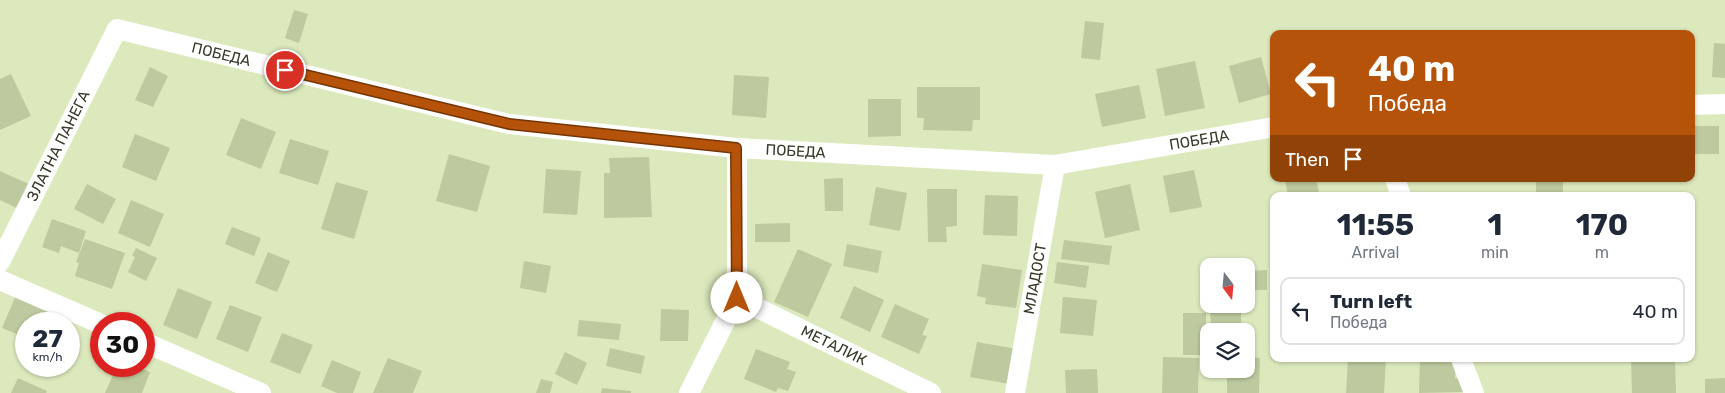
<!DOCTYPE html>
<html lang="en">
<head>
<meta charset="utf-8">
<style>
  :root { --surface:#fff; --page:#f6f6f7; --text:#1f2937; --muted:#747a83; --line:#e0e1e3 }
  body { margin:0; font-family:Rubik,sans-serif; background:var(--page); color:var(--text); height:100vh; display:flex; flex-direction:column; font-size:19px; white-space:nowrap }
  * { box-sizing:border-box; margin:0 }
  p { font-size:16px; color:var(--muted) }
  .icon { flex:none; width:28px; height:28px; fill:none; stroke:currentColor; stroke-width:2; stroke-linecap:round; stroke-linejoin:round }
  .map { position:relative; flex:1; overflow:hidden }
  .details { position:absolute; left:1270px; top:192px; width:425px; height:170px; display:flex; flex-direction:column; background:var(--surface); border-radius:10px; box-shadow:0 1px 4px #0004 }
  .details>* { flex:none }
  .banner { position:absolute; left:1270px; top:30px; width:425px; height:152px; border-radius:10px; box-shadow:0 1px 4px #0004; background:#b45309; color:#fff; overflow:hidden }
  .needle { width:32px; rotate:164deg }
  .buttons { position:absolute; left:1200px; top:258px; display:grid; gap:10px }
  .buttons a { display:grid; place-items:center; width:55px; height:55px; border-radius:10px; background:var(--surface); box-shadow:0 1px 4px #0004; font-size:25px }
  .speed { position:absolute; left:15px; top:312px; display:flex; gap:10px; font-size:25px; font-weight:700; text-align:center }
  .speed>* { display:grid; place-content:center; width:65px; height:65px; border-radius:50%; background:var(--surface); box-shadow:0 1px 4px #0004; line-height:1 }
  .speed small { font-size:12px; font-weight:400 }
  .speed .limit { border:8px solid #d22; background:#fff; color:#111 }
  .pin { position:absolute; display:grid; place-items:center; width:42px; height:42px; color:#fff; margin:-21px; border:2px solid #fff; border-radius:50%; box-shadow:0 1px 5px #0007 }
  .me { position:absolute; width:55px; margin:-28px; rotate:0deg; stroke-linejoin:round; filter:drop-shadow(0 0 4px #0008) }
  .turn { display:flex; align-items:center; gap:18px; height:105px; padding:0 15px; font-size:22px }
  .turn .icon { width:65px; height:65px; stroke-width:2.5 }
  .turn b { display:block; font-size:35px; line-height:42px }
  .then { display:flex; align-items:center; height:48px; padding:0 15px; background:#0003; gap:10px; font-size:19px }
  .eta { display:flex; justify-content:space-evenly; align-items:center; height:85px; text-align:center }
  .eta b { font-size:30px; font-weight:700; line-height:35px }
  ul { padding:0; list-style:none }
  li { display:flex; align-items:center; gap:15px; height:68px; margin:0 10px 8px; padding:0 5px; border:2px solid var(--line); border-radius:10px }
  li div { flex:1 }
  li b { display:block; font-size:19px }
  li em { font-style:normal }
  .map>svg:first-child { display:block }
  .building { fill:#bdc99e }
  .lines { fill:none; stroke-linecap:round; stroke-linejoin:round }
  .street { stroke:#fff; stroke-width:20 }
  .route-casing { stroke:#753606; stroke-width:12 }
  .route { stroke:#b45309; stroke-width:9 }
  .labels { text-anchor:middle; stroke-width:4; stroke-linejoin:round; paint-order:stroke }
  .street-label { font-size:15px; fill:#363b29; stroke:#dce9bd }
</style>
</head>
<body>
<div class="map">
<svg width="1725" height="393" viewBox="0 0 1725 393">
  <rect width="100%" height="100%" fill="#dce9bd"/>
  <g class="building">
    <polygon points="294,10 308,14 299,43 285,38"/>
    <polygon points="1085,21 1104,23 1100,60 1081,58"/>
    <polygon points="1714,43 1725,44 1725,78 1712,77"/>
    <polygon points="1261,57 1271,94 1239,103 1229,66"/>
    <polygon points="1195,61 1205,108 1165,116 1156,69"/>
    <polygon points="150,67 168,76 153,107 135,100"/>
    <polygon points="11,74 31,116 0,130 0,79"/>
    <polygon points="734,75 769,77 766,118 732,115"/>
    <polygon points="1139,85 1146,118 1102,127 1095,94"/>
    <polygon points="917,87 980,87 980,120 973,120 972,131 923,130 924,118 917,118"/>
    <polygon points="868,99 901,99 901,136 868,137"/>
    <polygon points="241,118 276,132 261,169 226,155"/>
    <rect x="1691" y="126" width="28" height="28"/>
    <polygon points="135,134 170,148 156,181 122,167"/>
    <polygon points="290,139 329,151 318,185 279,173"/>
    <polygon points="449,154 490,166 477,212 436,201"/>
    <polygon points="649,157 652,217 604,218 604,173 610,173 609,158"/>
    <polygon points="546,169 581,171 577,215 543,213"/>
    <polygon points="1194,170 1202,207 1170,213 1163,176"/>
    <polygon points="0,171 31,185 19,209 0,200"/>
    <polygon points="843,178 843,211 825,211 824,179"/>
    <polygon points="1285,179 1316,179 1319,193 1288,196"/>
    <rect x="1536" y="180" width="27" height="16"/>
    <polygon points="336,182 368,191 354,239 321,229"/>
    <polygon points="87,184 116,199 103,224 74,209"/>
    <polygon points="1130,184 1140,230 1105,238 1095,192"/>
    <polygon points="876,187 907,193 900,231 869,225"/>
    <polygon points="927,189 957,189 957,226 946,227 947,242 928,242"/>
    <polygon points="985,195 1018,196 1017,236 983,235"/>
    <polygon points="131,200 164,214 150,247 118,233"/>
    <polygon points="52,219 86,231 79,253 61,246 59,253 42,247"/>
    <polygon points="790,223 790,242 755,242 755,224"/>
    <polygon points="232,227 261,238 254,256 225,244"/>
    <polygon points="85,239 125,253 112,289 75,276 79,263 76,262"/>
    <polygon points="1064,240 1112,246 1109,265 1061,259"/>
    <polygon points="847,244 882,251 878,273 843,266"/>
    <polygon points="136,248 157,258 146,281 128,272 135,257 132,256"/>
    <polygon points="798,249 832,264 808,317 774,302"/>
    <polygon points="268,252 290,261 277,292 255,283"/>
    <polygon points="524,261 551,266 546,293 520,288"/>
    <polygon points="1057,262 1089,266 1086,288 1054,283"/>
    <polygon points="982,264 1022,270 1016,308 985,304 986,298 977,296"/>
    <polygon points="1267,270 1267,290 1246,290 1246,271"/>
    <polygon points="854,286 884,300 870,332 840,318"/>
    <polygon points="178,288 212,302 197,339 163,325"/>
    <polygon points="16,295 50,310 44,324 26,324 26,338 2,328"/>
    <polygon points="1063,297 1097,300 1093,336 1060,333"/>
    <polygon points="895,304 929,319 922,335 927,336 919,354 881,337"/>
    <polygon points="1210,304 1241,304 1241,331 1211,331"/>
    <polygon points="230,305 262,317 248,352 216,339"/>
    <polygon points="661,309 689,310 688,341 660,341"/>
    <rect x="1183" y="313" width="23" height="42"/>
    <polygon points="1272,313 1274,313 1274,334 1271,334"/>
    <polygon points="579,320 621,324 619,340 577,336"/>
    <polygon points="282,333 313,345 300,374 270,362"/>
    <polygon points="977,342 1017,349 1010,384 970,377"/>
    <polygon points="610,348 645,356 641,374 606,366"/>
    <polygon points="756,349 790,362 787,369 796,372 788,391 778,388 776,392 744,379"/>
    <polygon points="565,352 587,363 577,385 555,374"/>
    <polygon points="1163,357 1199,358 1198,393 1162,393"/>
    <polygon points="1246,357 1260,358 1259,393 1227,393 1227,369 1246,369"/>
    <polygon points="388,358 422,371 413,393 373,393"/>
    <polygon points="1348,359 1386,359 1384,393 1346,393"/>
    <polygon points="1420,359 1456,360 1455,378 1464,379 1463,392 1419,393"/>
    <polygon points="1631,359 1675,359 1676,393 1632,393"/>
    <polygon points="332,360 361,372 353,393 337,393 321,386"/>
    <polygon points="117,366 137,366 150,372 142,393 105,393"/>
    <polygon points="1097,369 1098,393 1066,393 1065,370"/>
    <polygon points="18,378 47,391 46,393 11,393"/>
    <polygon points="1725,378 1725,393 1705,393 1705,379"/>
    <polygon points="541,379 553,382 550,393 536,393"/>
    <polygon points="602,388 631,391 631,393 601,393"/>
  </g>
  <g class="lines">
    <g class="street">
      <polyline points="1691,105 1725,104"/>
      <polyline points="1395,179 1401,196"/>
      <path id="s1" d="M0,262L117,29L509,124L737,148L1055,165L1274,127"/>
      <polyline points="0,280 101,324"/>
      <path id="s2" d="M737,298L931,393"/>
      <polyline points="144,342 261,393"/>
      <polyline points="1461,359 1474,393"/>
      <polyline points="689,393 737,298 737,148"/>
      <path id="s3" d="M1015,393L1055,165"/>
    </g>
  </g>
  <g class="lines">
    <defs>
      <polyline id="route" points="285,70 509,124 736,148 737,298"/>
    </defs>
    <use href="#route" class="route-casing"/>
    <use href="#route" class="route"/>
  </g>
  <g class="labels">
    <g class="street-label">
      <text dy="5" stroke="none"><textPath href="#s1" startOffset="368">ПОБЕДА</textPath></text>
      <text dy="5" stroke="none"><textPath href="#s1" startOffset="1358">ПОБЕДА</textPath></text>
      <text dy="5" stroke="none"><textPath href="#s1" startOffset="130">ЗЛАТНА ПАНЕГА</textPath></text>
      <text dy="5" stroke="none"><textPath href="#s1" startOffset="952">ПОБЕДА</textPath></text>
      <text dy="5" stroke="none"><textPath href="#s3" startOffset="116">МЛАДОСТ</textPath></text>
      <text dy="5" stroke="none"><textPath href="#s2" startOffset="108">МЕТАЛИК</textPath></text>
    </g>
  </g>
</svg>
<div class="buttons">
<a><svg class="needle" viewBox="-14 -14 28 28"><path d="M0-13l5 13h-10z" fill="#e53935"/><path d="M0 13l5-13h-10z" fill="#747a83"/></svg></a>
<a><svg class="icon" aria-label="layers" viewBox="0 0 24 24"><path d="M12 4l9 5-9 5-9-5zM3 14l9 5 9-5"/></svg></a>
</div>
<div class="speed"><div>27<small>km/h</small></div><div class="limit">30</div></div>
<div class="pin" style="left:285px;top:70px;background:#d93025"><svg class="icon" aria-label="arrive" viewBox="0 0 24 24"><path d="M6 21V4h12l-3 4 3 4H6"/></svg></div>
<svg class="me" style="left:737px;top:298px" viewBox="-20 -20 40 40"><circle r="19" fill="#fff"/><path d="M0-13L10 11 0 6-10 11z" fill="#b45309"/></svg>
<div class="banner">
<div class="turn"><svg class="icon" aria-label="left" viewBox="0 0 24 24"><path d="M17 20v-9H6M10 6l-5 5 5 5"/></svg><div><b>40 m</b>Победа</div></div>
<div class="then">Then<svg class="icon" aria-label="arrive" viewBox="0 0 24 24"><path d="M6 21V4h12l-3 4 3 4H6"/></svg></div>
</div>
<section class="details">
<div class="eta">
<div><b>11:55</b><p>Arrival</p></div>
<div><b>1</b><p>min</p></div>
<div><b>170</b><p>m</p></div>
</div>
<ul>
<li><svg class="icon" aria-label="left" viewBox="0 0 24 24"><path d="M17 20v-9H6M10 6l-5 5 5 5"/></svg><div><b>Turn left</b><p>Победа</p></div><em>40 m</em></li>
</ul>
</section>
</div>
</body>
</html>
